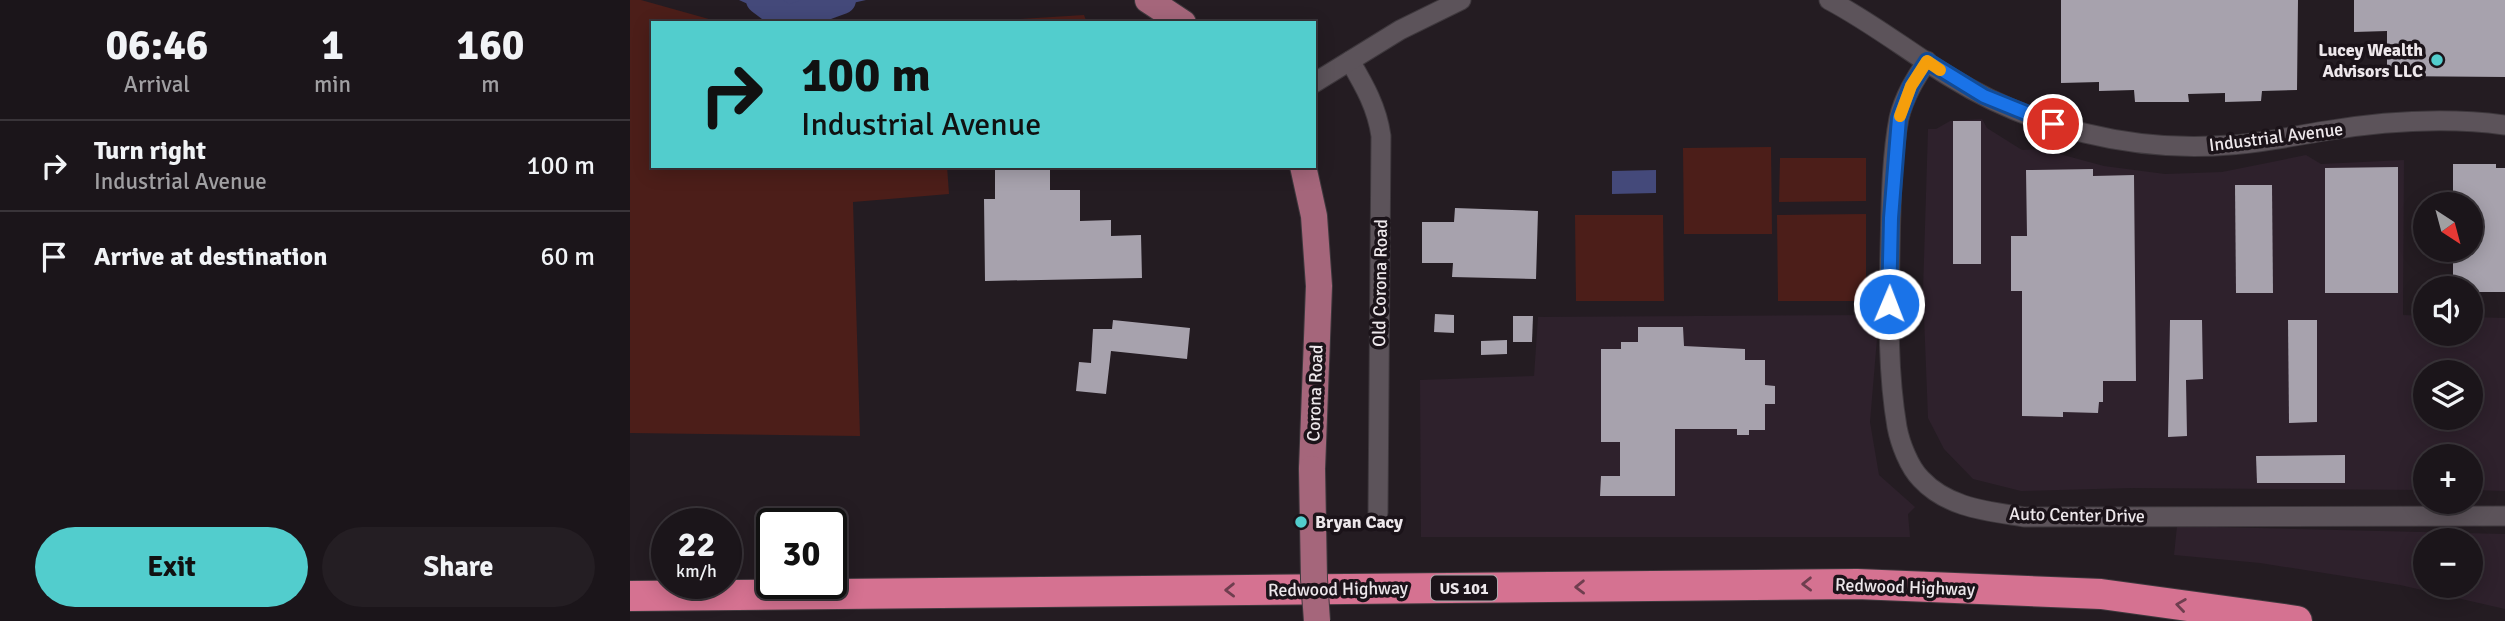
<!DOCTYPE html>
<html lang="en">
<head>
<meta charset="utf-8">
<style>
  :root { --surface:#1b151a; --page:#241e23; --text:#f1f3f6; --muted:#a09fa2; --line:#393439; --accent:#52cdcd }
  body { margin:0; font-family:Signika,sans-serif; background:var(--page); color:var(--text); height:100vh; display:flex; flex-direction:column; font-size:26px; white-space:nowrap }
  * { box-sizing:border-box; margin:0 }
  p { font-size:23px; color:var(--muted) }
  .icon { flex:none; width:38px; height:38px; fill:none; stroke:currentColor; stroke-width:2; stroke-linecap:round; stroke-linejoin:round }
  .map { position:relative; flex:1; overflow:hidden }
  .side { display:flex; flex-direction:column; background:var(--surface); width:630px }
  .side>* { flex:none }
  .banner { position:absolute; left:21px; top:21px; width:665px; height:147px; border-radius:0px; box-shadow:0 4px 18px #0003,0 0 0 2px var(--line); background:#52cdcd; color:#111; overflow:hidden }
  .needle { width:46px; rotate:144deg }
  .controls { position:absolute; left:1783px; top:192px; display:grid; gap:14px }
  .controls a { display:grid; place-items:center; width:70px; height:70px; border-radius:50%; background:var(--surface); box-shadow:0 4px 18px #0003,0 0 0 2px var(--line); font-size:35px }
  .speed { position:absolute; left:21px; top:508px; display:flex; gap:14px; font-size:35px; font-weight:700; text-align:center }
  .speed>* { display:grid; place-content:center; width:91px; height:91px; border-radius:50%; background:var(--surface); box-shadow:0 4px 18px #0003,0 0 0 2px var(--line); line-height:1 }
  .speed small { font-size:18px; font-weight:400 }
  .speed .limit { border:4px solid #111; border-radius:10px; background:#fff; color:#111 }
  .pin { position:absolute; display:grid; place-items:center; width:60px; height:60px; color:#fff; margin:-30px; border:4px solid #fff; border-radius:50%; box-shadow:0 2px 7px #0007 }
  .me { position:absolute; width:77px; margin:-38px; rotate:1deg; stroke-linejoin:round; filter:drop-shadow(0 0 5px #0008) }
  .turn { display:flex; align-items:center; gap:24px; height:147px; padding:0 35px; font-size:32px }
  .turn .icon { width:91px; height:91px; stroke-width:2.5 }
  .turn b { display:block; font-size:49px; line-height:60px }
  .eta { display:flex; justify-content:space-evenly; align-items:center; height:119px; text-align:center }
  .eta b { font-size:42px; font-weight:700; line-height:49px }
  .cta { display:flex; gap:14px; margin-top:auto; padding:14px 35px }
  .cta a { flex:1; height:80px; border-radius:42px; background:var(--accent); color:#111; font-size:28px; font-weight:700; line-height:80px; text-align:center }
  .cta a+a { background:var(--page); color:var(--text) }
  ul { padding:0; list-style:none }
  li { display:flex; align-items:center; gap:21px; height:91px; padding:0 35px; border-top:2px solid var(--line) }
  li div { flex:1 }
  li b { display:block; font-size:26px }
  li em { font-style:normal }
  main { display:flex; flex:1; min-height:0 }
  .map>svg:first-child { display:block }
  .built { fill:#2e212c; fill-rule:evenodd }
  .green { fill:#4c1e19 }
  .water { fill:#44497a }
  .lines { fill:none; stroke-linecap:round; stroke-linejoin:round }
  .river { stroke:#44497a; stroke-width:28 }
  .building { fill:#a7a2ad }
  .minor-casing { stroke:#3e383d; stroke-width:21 }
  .major-casing { stroke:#3e383d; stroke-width:28 }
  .highway-casing { stroke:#3e383d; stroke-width:32 }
  .minor { stroke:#5c535a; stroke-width:19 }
  .major { stroke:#a5667b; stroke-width:26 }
  .highway { stroke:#d57291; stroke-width:30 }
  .major-bridge-casing { stroke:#3e383d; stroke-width:28; stroke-linecap:butt }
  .major-bridge { stroke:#a5667b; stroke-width:26 }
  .oneway { stroke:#6f3e4f }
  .route-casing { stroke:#114b97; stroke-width:18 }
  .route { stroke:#1a73e8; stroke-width:12 }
  .slow { stroke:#f59e0b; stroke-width:12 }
  .poi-dot { fill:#52cdcd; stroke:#1b1319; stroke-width:2.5 }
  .labels { text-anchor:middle; stroke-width:7; stroke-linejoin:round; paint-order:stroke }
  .shield { fill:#1b1319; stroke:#aea7ac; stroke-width:2 }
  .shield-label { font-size:16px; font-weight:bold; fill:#ede7eb }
  .poi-label { font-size:18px; font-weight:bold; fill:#ede7eb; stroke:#1b1319; text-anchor:end }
  .street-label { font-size:18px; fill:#ede7eb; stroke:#1b1319 }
</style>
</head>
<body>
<main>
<section class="side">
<div class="eta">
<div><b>06:46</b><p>Arrival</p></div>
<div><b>1</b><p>min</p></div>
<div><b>160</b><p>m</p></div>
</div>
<ul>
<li><svg class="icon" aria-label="right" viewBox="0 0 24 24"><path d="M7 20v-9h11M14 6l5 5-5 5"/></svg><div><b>Turn right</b><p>Industrial Avenue</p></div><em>100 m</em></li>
<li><svg class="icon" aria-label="arrive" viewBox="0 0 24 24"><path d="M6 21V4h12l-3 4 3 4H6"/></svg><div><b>Arrive at destination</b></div><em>60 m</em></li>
</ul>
<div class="cta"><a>Exit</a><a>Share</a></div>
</section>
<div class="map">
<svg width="1875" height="621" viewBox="0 0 1875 621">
  <rect width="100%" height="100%" fill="#241c22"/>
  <g class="built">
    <path d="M1352,119L1357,128L1392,150L1411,149L1474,166L1535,174L1592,172L1676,155L1691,164L1774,160L1773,315L1795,316L1796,334H1841V317L1875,318V491L1841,490V457H1796L1795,490L1502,488L1391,491L1343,479L1314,449L1298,418L1293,291L1298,129H1306L1320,121ZM1796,373H1841V418H1796Z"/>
    <polygon points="1249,315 1240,422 1249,475 1285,507 1278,514 1280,537 791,537 790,380 904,376 908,317"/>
    <path d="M1547,526L1875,534V609L1770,585L1630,563L1544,555ZM1796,541H1841V586H1796Z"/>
  </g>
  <g class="green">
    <polygon points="0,0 11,0 93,23 23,23 23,166 317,166 319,194 223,202 230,436 0,433"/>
    <polygon points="454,15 457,23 325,23"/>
    <polygon points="1141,147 1142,234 1054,234 1053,148"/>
    <polygon points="1150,158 1236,158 1236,201 1149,202"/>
    <polygon points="1236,214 1236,301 1148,301 1147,215"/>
    <polygon points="945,215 1033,215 1034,301 946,301"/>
  </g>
  <g class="water">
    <polygon points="109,0 236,0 151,19"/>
    <polygon points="1026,170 1026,193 982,194 982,171"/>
  </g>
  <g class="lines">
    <polyline class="river" points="130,0 157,20 212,0"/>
  </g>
  <g class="building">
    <polygon points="1431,0 1668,0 1667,90 1632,91 1631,101 1595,102 1595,93 1558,94 1559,102 1505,102 1504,90 1469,91 1469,82 1431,83"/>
    <polygon points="1724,0 1875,0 1875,77 1757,76 1757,31 1724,32"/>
    <rect x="1323" y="121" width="28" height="143"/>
    <polygon points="1823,164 1866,164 1866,168 1875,168 1875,292 1841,292 1841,289 1823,289 1823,250 1841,250 1841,205 1823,205"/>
    <polygon points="365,166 420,166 420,190 450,190 450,221 481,220 481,236 511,235 512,278 355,281 354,199 365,199"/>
    <polygon points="1768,167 1768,293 1695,293 1695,168"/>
    <polygon points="1463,169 1463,176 1504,175 1506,381 1473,381 1473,402 1469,402 1468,413 1433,412 1433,417 1392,416 1392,291 1381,291 1381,236 1397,236 1396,170"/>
    <polygon points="1605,185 1642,185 1643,293 1606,293"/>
    <polygon points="825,208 908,211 906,279 822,277 823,263 792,263 792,222 824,222"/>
    <polygon points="805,314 824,315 824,333 804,332"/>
    <polygon points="883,316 903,316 902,342 883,342"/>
    <polygon points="483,320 560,328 557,359 481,351 476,394 446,391 449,362 461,363 463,329 482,329"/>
    <polygon points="1540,320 1572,320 1573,379 1556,380 1557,436 1538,437"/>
    <polygon points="1658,320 1687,320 1687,422 1659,423"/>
    <polygon points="1008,327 1053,327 1054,346 1115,349 1115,360 1135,360 1135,385 1145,386 1145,404 1135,404 1135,430 1119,430 1119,435 1107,435 1107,429 1045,429 1045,496 970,496 971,476 990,476 990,442 971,442 971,349 991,349 991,342 1008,342"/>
    <polygon points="877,340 877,354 851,355 851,341"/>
    <polygon points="1715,455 1715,483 1627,483 1626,456"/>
  </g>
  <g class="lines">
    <defs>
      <g id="minor">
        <path d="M1199,0C1241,22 1279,52 1320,77C1402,128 1504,153 1600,145C1632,143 1663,136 1695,131C1755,121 1815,117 1875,125"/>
        <path d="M720,61C734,85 747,107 751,136L748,513"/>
        <path d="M1297,61C1285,79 1274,97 1269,118C1261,159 1261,210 1260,251C1259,310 1257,368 1267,427C1270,443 1279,467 1291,479C1318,508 1357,511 1394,517L1875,516"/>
        <polyline points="684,83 770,30 831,0"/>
      </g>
      <g id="major">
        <polyline points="518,0 553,23"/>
        <polyline points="673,166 684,216 689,286 682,469"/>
      </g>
      <polyline id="highway" points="0,596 1227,584 1471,594 1667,621"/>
    </defs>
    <use href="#minor" class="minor-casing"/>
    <use href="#major" class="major-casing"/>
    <use href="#highway" class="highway-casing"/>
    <use href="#minor" class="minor"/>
    <use href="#major" class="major"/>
    <use href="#highway" class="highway"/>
    <defs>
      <polyline id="major-bridge" points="682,469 684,579 687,621"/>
    </defs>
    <use href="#major-bridge" class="major-bridge-casing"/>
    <use href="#major-bridge" class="major-bridge"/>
  </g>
  <defs><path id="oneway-chevron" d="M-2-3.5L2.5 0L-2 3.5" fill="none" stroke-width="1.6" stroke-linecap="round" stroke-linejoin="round" transform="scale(1.75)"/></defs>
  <g class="oneway">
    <use href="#oneway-chevron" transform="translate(1177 584) rotate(179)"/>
    <use href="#oneway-chevron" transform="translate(950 587) rotate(179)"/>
    <use href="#oneway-chevron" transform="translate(600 590) rotate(179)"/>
    <use href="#oneway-chevron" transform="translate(1551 605) rotate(-172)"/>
  </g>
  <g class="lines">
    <defs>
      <polyline id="route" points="1259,304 1261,218 1269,118 1281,86 1297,61 1354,96 1423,124"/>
    </defs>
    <use href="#route" class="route-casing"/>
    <use href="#route" class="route"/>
    <polyline class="slow" points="1270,116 1281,86 1297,61 1310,70"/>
  </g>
  <g class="poi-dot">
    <circle cx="1807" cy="60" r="7"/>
    <circle cx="671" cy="522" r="7"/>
  </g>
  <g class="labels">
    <rect class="shield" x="801" y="575.5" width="66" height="25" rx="5"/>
    <g class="shield-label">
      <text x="834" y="594">US 101</text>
    </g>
    <g class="poi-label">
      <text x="1793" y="56">Lucey Wealth<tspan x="1793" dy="21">Advisors LLC</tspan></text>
      <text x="685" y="528" text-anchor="start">Bryan Cacy</text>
    </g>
    <g class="street-label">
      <text transform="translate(1646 137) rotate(-7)" y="6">Industrial Avenue</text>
      <text transform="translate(750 283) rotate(-89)" y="6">Old Corona Road</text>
      <text transform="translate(685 393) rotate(-88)" y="6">Corona Road</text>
      <text transform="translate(1447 515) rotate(1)" y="6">Auto Center Drive</text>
      <text transform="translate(1275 587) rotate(2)" y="6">Redwood Highway</text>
      <text transform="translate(708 589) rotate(-1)" y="6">Redwood Highway</text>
    </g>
  </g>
</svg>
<div class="controls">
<a><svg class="needle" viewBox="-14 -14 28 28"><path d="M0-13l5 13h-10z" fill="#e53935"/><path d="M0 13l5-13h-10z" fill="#a09fa2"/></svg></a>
<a><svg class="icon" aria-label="sound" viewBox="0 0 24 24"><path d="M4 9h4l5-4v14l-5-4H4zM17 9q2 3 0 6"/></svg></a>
<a><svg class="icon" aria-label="layers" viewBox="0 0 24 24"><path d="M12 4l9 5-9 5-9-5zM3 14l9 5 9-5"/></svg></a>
<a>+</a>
<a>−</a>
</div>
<div class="speed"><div>22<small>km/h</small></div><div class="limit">30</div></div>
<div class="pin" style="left:1423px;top:124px;background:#d93025"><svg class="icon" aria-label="arrive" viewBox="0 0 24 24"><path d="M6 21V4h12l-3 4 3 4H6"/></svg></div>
<svg class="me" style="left:1259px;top:304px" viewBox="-20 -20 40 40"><circle r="17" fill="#1a73e8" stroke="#fff" stroke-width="3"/><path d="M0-11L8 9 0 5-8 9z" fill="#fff"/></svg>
<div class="banner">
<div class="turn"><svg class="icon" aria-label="right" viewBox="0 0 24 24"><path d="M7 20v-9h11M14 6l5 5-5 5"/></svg><div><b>100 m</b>Industrial Avenue</div></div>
</div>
</div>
</main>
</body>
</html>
